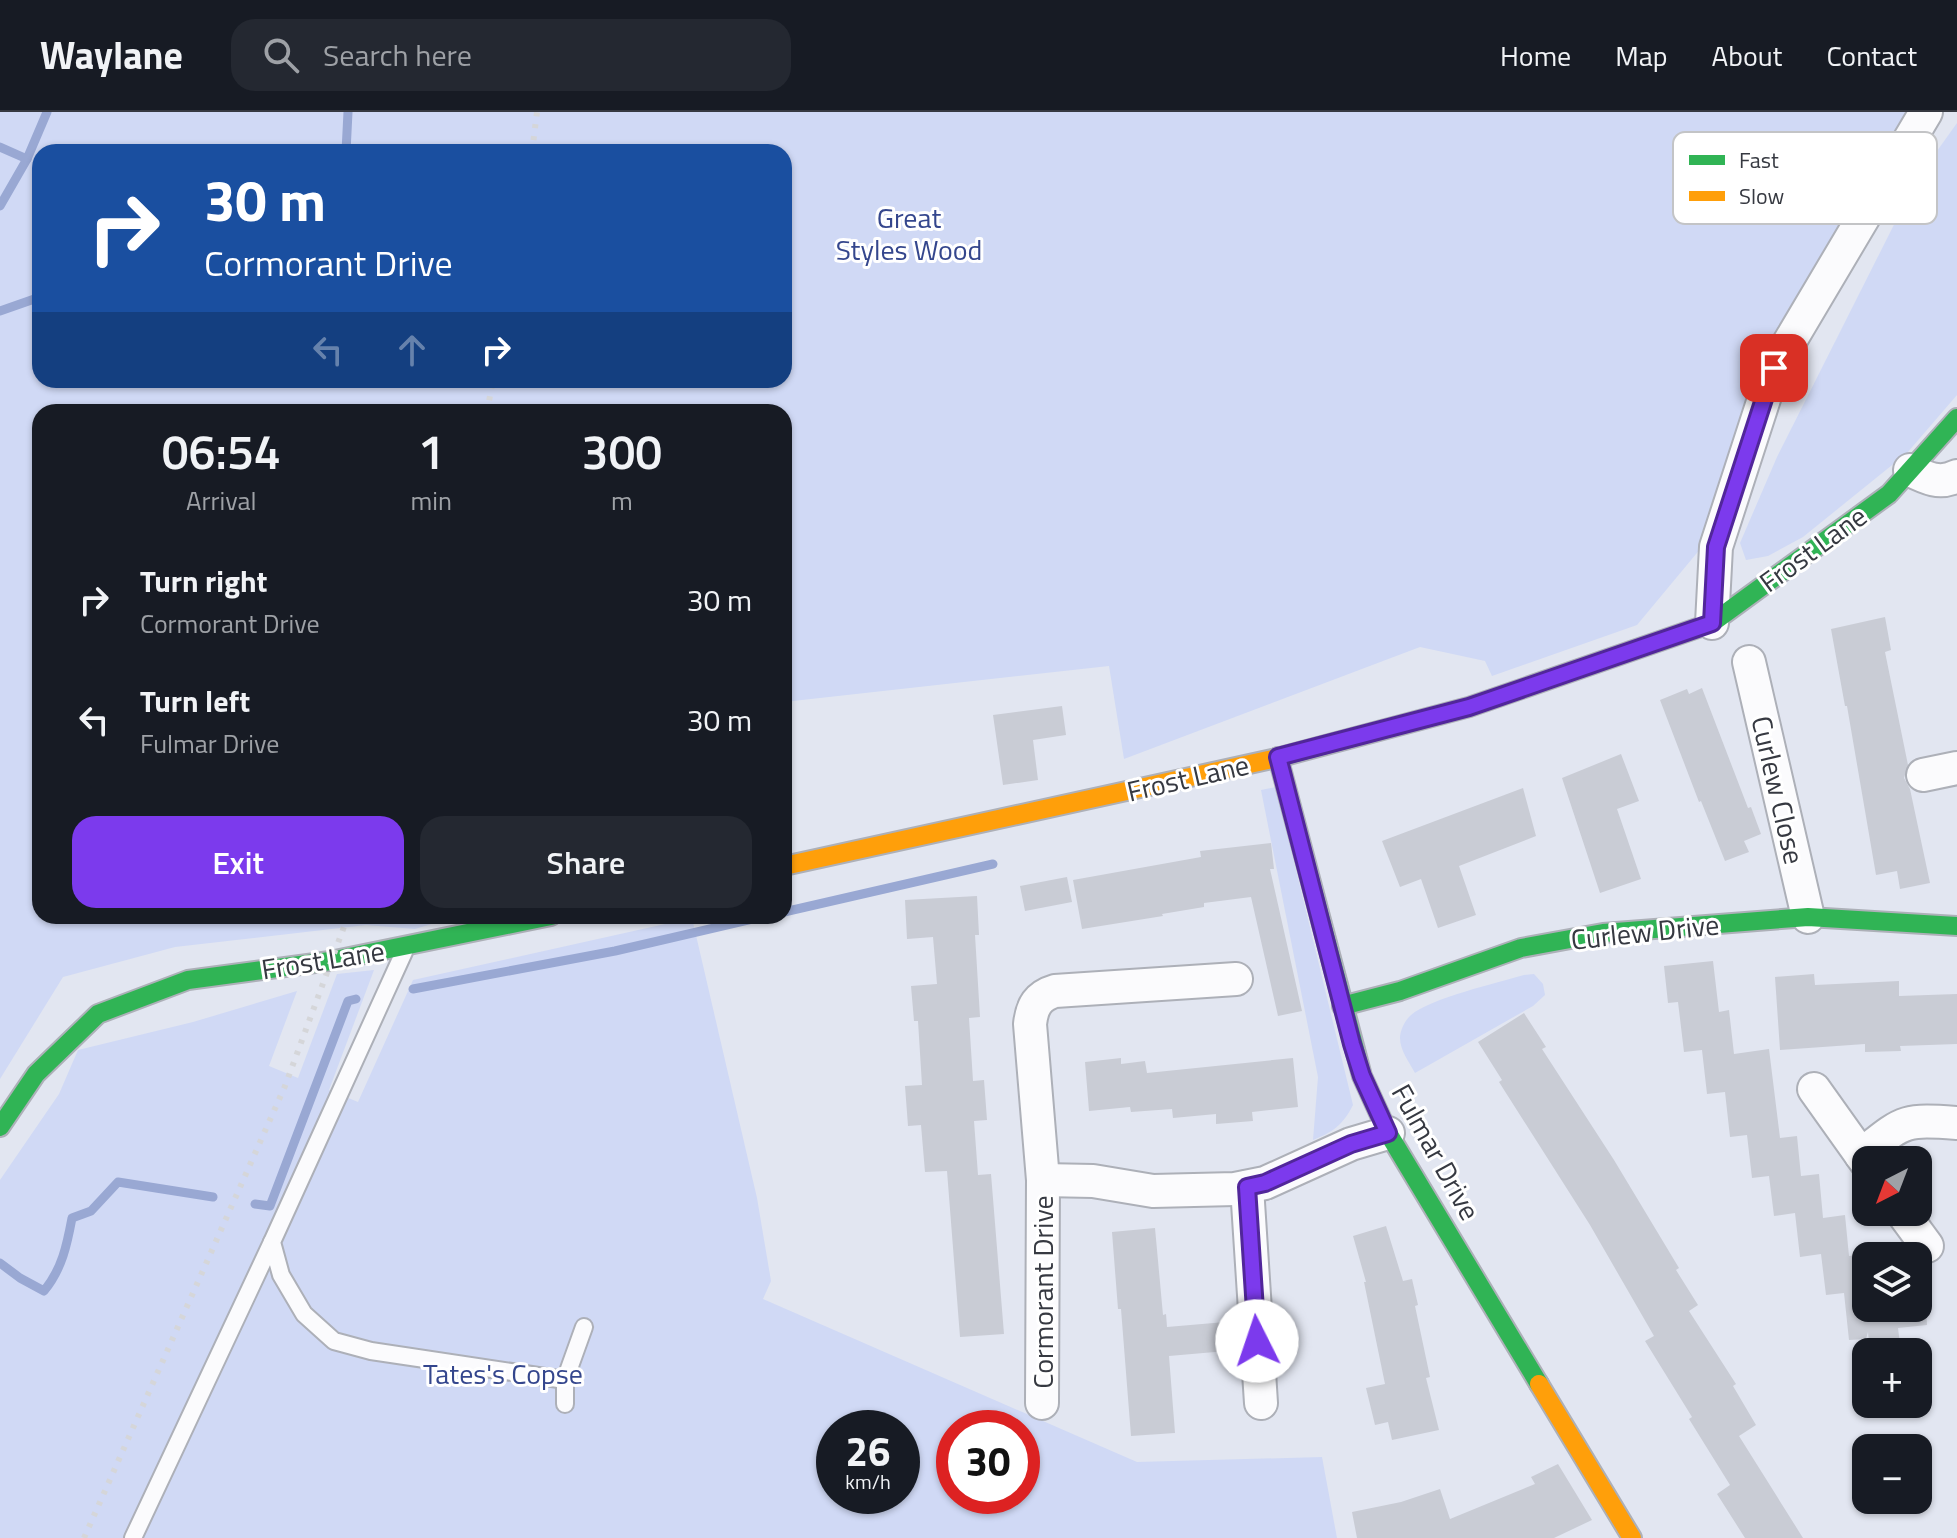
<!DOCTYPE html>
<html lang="en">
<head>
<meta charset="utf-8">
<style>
  :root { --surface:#171b24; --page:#242831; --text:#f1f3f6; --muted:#9ea1a6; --line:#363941; --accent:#7c3aed }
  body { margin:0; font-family:"Titillium Web",sans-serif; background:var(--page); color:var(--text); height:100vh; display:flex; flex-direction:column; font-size:30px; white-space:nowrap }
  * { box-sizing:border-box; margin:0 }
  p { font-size:26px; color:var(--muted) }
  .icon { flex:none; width:44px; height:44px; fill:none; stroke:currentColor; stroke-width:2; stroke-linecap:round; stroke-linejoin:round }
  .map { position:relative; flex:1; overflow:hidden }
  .sheet { position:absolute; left:32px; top:292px; width:760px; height:520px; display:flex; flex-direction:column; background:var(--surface); border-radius:24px; box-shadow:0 2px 6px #0004 }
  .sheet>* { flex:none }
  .top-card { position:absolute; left:32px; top:32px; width:760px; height:244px; border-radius:24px; box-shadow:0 2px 6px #0004; background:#1a4fa0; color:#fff; overflow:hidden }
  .needle { width:52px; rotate:222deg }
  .fabs { position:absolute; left:1852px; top:1034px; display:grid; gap:16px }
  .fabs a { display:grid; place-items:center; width:80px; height:80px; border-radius:16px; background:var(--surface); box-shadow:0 2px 6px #0004; font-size:40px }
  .speed { position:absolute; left:816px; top:1298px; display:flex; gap:16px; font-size:40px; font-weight:700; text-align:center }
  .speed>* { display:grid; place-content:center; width:104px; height:104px; border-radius:50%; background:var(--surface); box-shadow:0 2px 6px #0004; line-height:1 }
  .speed small { font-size:20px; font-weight:400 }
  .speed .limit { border:12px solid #d22; background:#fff; color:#111 }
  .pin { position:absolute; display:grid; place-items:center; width:68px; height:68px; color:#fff; margin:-34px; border-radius:16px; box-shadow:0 4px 12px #0006 }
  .me { position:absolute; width:88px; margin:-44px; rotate:356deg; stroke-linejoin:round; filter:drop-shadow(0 0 6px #0008) }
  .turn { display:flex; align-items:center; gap:28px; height:168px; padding:0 40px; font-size:36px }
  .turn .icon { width:104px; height:104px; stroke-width:2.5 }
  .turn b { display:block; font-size:56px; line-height:68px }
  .lanes { display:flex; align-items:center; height:76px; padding:0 40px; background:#0003; justify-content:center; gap:40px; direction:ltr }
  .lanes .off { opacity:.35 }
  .eta { display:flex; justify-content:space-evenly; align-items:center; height:136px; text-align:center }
  .eta b { font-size:48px; font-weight:600; line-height:56px }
  .action { display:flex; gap:16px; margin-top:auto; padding:16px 40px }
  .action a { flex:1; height:92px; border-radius:24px; background:var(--accent); color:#fff; font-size:32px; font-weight:600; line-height:92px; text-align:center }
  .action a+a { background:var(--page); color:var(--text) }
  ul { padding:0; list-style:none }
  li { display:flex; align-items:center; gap:24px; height:120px; padding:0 40px }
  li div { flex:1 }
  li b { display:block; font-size:30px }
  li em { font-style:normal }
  header { display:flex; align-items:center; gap:48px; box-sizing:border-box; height:112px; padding:0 40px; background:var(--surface); border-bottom:2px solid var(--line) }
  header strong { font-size:38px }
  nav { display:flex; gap:44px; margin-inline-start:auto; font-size:28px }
  .search { width:560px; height:72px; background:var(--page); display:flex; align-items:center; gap:20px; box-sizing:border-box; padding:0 28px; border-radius:24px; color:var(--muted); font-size:30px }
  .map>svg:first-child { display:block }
  .green { fill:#d0d9f5; fill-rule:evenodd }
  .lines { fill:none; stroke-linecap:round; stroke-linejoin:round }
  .stream { stroke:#99a8d3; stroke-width:9 }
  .building { fill:#c9ccd5 }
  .lane-casing { stroke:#adb0b8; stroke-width:20 }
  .street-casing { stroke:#adb0b8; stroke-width:36 }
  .fast-casing { stroke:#adb0b8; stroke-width:22 }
  .slow-casing { stroke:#adb0b8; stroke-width:22 }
  .lane { stroke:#fbfbfd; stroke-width:16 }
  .street { stroke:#fbfbfd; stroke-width:32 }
  .fast { stroke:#30b455; stroke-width:18 }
  .slow { stroke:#ff9f0a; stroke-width:18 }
  .rail { stroke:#d5d6d9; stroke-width:6; stroke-dasharray:4 8; stroke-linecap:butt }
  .route-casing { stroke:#51269a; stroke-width:20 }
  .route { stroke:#7c3aed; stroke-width:14 }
  .labels { text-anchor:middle; stroke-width:6; stroke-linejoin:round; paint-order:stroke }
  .park-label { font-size:28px; fill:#34468d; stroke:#fff }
  .street-label { font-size:28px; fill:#363941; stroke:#fff }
  .key { fill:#fff; stroke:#c3c4c6; stroke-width:2 }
  .key-label { font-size:22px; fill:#363941 }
</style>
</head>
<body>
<header>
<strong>Waylane</strong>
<div class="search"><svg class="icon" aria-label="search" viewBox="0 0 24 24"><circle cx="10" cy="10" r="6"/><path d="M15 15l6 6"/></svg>Search here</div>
<nav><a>Home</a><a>Map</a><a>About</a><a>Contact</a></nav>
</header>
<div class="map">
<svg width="1957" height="1426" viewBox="0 0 1957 1426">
  <rect width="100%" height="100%" fill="#e2e6f1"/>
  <g class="green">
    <path d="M0,0H1914L1767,234L1716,418L1637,513L1492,564L1485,549L1420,535L1124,647L1109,554L784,590V300H40V804H458L415,817L366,813L175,835L63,865L0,967ZM40,40H784V268H40Z"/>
    <polygon points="1957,11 1957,283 1907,341 1803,425 1768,444 1746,448 1740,431 1777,345 1917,67"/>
    <path d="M1276,675L1353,993C1343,1013 1333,1020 1313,1028L1318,965L1261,678Z"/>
    <path d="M692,806L757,1086L771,1169L763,1187L1137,1350L1322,1345L1337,1426H0V1068L59,982L78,938L193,910L297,879L269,954L298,966L337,862L374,858L329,978L358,990L413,868ZM834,1316H902V1384H834ZM954,1316H1022V1384H954Z"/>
    <path d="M1534,862L1543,872L1545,883L1533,894L1415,961C1409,950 1400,938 1400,926C1400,919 1405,908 1411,903C1431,886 1497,871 1524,863Z"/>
  </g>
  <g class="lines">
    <g class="stream">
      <polyline points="0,35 27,47"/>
      <polyline points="346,40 348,0"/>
      <polyline points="0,94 27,47 47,0"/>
      <polyline points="0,199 40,185"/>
      <polyline points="784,800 993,752"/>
      <polyline points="413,877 615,839 766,804"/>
      <polyline points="255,1092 270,1094 348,889 356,887"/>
      <path d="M0,1151L20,1166L44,1179C62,1157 67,1133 72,1106L91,1099L118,1070L213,1085"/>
    </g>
  </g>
  <g class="building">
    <polygon points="1885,505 1891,538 1885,540 1908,653 1904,666 1910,677 1930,771 1900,777 1897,759 1876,763 1847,594 1845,594 1831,517"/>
    <polygon points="1702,576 1748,696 1751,695 1761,722 1744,729 1749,740 1725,749 1701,689 1699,690 1660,588 1687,577 1689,582"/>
    <polygon points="1062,594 1066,623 1033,628 1038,668 1003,673 993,603"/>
    <polygon points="1621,642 1639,689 1617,697 1641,767 1600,781 1562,666"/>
    <polygon points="1523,676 1536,724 1459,754 1476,803 1438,816 1421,767 1400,775 1382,729"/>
    <polygon points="1271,731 1274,757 1270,757 1302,899 1278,904 1251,785 1204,791 1204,795 1162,802 1163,804 1082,817 1073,768 1201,745 1200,739"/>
    <polygon points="1067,765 1072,790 1025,799 1020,774"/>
    <polygon points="977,784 979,823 975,823 980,905 969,906 973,969 984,968 987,1008 974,1009 978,1063 991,1062 1004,1222 960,1225 947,1059 925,1060 921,1013 908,1014 905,974 922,973 918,909 914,909 911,874 937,872 933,825 907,827 905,788"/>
    <polygon points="1713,849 1719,900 1729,898 1734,942 1769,937 1780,1026 1797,1024 1801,1064 1819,1062 1823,1106 1845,1103 1849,1144 1866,1142 1866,1196 1926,1196 1927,1213 1898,1216 1901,1240 1870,1240 1868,1220 1866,1227 1849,1228 1844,1181 1826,1183 1821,1142 1800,1145 1795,1101 1774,1104 1769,1064 1752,1066 1747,1023 1730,1025 1725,980 1707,982 1702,938 1684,940 1678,890 1668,891 1664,854"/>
    <polygon points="1814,862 1815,873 1899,869 1899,884 1957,882 1957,932 1900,934 1901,939 1865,940 1865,932 1780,938 1775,865"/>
    <polygon points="1524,901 1546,935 1542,937 1614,1048 1679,1156 1676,1158 1698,1193 1689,1199 1736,1272 1733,1274 1756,1313 1739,1324 1803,1426 1745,1426 1717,1382 1730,1373 1689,1307 1692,1305 1645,1229 1654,1224 1590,1113 1499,970 1502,968 1478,930"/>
    <polygon points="1121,946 1121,952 1145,949 1147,961 1293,946 1298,995 1252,1000 1253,1009 1216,1012 1216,1002 1173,1006 1172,997 1131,1000 1130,995 1089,999 1085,950"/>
    <polygon points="1386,1114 1403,1169 1412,1167 1418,1193 1415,1194 1430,1265 1426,1266 1439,1318 1392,1328 1388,1310 1375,1313 1366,1276 1385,1272 1364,1170 1366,1170 1353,1124"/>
    <polygon points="1155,1116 1163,1203 1166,1202 1167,1215 1237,1209 1238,1238 1169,1244 1175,1321 1131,1324 1121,1197 1118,1197 1112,1120"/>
    <polygon points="1558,1352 1592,1408 1554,1426 1357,1426 1352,1400 1401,1390 1440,1377 1450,1407 1535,1372 1531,1365"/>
  </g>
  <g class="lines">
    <defs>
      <g id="lane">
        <polyline points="404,840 272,1130 281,1163 304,1202 334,1229 371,1239 565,1268"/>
        <polyline points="565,1292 565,1268 584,1215"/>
        <polyline points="133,1426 272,1130"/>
      </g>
      <g id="street">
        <path d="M1910,358C1926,366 1940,373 1957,364"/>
        <polyline points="1712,511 1716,435 1774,256 1926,0"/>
        <polyline points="1749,550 1808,805"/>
        <polyline points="1923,663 1957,656"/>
        <polyline points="1814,977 1866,1050"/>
        <path d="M1861,1043C1904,1009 1902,1007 1957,1011"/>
        <polyline points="1043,1068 1093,1069 1153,1079 1235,1077 1265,1071 1351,1032 1388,1021"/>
        <polyline points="1247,1075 1261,1291"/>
        <polyline points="1902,1100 1927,1134"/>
        <path d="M1042,1291L1043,1068L1030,912C1032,894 1038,884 1055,879L1236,867"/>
      </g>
      <g id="fast">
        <polyline points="1278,645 1362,964 1388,1021 1539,1272"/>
        <polyline points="1277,646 1469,595 1712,511 1889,382 1957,306"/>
        <polyline points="1342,894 1400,879 1521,836 1603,821 1808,805 1957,814"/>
        <polyline points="0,1015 36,962 98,902 188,868 330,849 551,804"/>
      </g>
      <g id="slow">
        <polyline points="784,754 1277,646"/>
        <polyline points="1539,1272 1632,1426"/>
      </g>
    </defs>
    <use href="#lane" class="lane-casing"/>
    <use href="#street" class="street-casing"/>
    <use href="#fast" class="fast-casing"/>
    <use href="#slow" class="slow-casing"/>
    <use href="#lane" class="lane"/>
    <use href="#street" class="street"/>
    <use href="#fast" class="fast"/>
    <use href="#slow" class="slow"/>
    <g class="rail">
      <polyline points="532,40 537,0"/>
      <polyline points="487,300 493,268"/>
      <polyline points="84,1426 285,974 348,804"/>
    </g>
  </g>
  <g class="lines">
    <defs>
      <polyline id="route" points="1257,1229 1247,1075 1265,1071 1351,1032 1388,1021 1362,964 1352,932 1278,645 1469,595 1712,511 1716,435 1774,256"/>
    </defs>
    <use href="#route" class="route-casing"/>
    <use href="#route" class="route"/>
  </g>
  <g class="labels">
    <g class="park-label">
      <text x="909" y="116">Great<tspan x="909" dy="32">Styles Wood</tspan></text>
      <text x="503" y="1272">Tates's Copse</text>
    </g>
    <g class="street-label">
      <text transform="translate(1813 437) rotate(-36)" y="10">Frost Lane</text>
      <text transform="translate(1188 666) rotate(-13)" y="10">Frost Lane</text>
      <text transform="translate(1778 678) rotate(77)" y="10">Curlew Close</text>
      <text transform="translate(1645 820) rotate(-6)" y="10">Curlew Drive</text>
      <text transform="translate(323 848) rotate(-9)" y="10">Frost Lane</text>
      <text transform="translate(1436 1040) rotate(61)" y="10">Fulmar Drive</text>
      <text transform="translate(1043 1180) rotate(-90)" y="10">Cormorant Drive</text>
    </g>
  </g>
  <rect x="1673" y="20" width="264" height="92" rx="12" class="key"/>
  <rect x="1689" y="43" width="36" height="10" fill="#30b455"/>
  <rect x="1689" y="79" width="36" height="10" fill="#ff9f0a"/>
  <g class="key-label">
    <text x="1739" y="56">Fast</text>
    <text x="1739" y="92">Slow</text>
  </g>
</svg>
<div class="fabs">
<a><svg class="needle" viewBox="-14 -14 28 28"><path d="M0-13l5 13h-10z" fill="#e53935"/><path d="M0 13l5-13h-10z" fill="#9ea1a6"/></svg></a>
<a><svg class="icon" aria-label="layers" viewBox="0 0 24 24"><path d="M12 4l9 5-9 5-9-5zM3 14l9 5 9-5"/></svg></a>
<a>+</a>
<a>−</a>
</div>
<div class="speed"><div>26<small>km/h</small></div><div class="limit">30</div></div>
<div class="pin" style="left:1774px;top:256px;background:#d93025"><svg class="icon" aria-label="arrive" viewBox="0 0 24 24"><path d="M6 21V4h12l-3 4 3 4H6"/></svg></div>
<svg class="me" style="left:1257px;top:1229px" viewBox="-20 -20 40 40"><circle r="19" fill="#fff"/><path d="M0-13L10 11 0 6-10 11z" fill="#7c3aed"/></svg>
<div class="top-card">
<div class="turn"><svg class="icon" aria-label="right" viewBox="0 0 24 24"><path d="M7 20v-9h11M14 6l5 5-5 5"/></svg><div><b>30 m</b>Cormorant Drive</div></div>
<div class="lanes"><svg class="icon off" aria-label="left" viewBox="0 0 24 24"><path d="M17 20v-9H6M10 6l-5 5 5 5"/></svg><svg class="icon off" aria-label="ahead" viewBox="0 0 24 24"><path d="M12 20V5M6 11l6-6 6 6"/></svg><svg class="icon" aria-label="right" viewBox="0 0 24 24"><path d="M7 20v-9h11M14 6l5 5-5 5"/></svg></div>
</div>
<section class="sheet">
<div class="eta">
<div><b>06:54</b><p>Arrival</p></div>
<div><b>1</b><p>min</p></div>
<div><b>300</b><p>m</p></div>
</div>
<ul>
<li><svg class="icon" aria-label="right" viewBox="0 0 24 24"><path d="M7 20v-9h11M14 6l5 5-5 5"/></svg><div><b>Turn right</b><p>Cormorant Drive</p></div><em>30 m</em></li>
<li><svg class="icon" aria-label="left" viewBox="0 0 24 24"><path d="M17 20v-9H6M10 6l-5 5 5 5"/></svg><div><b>Turn left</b><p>Fulmar Drive</p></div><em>30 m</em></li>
</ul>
<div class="action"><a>Exit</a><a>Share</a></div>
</section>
</div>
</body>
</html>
